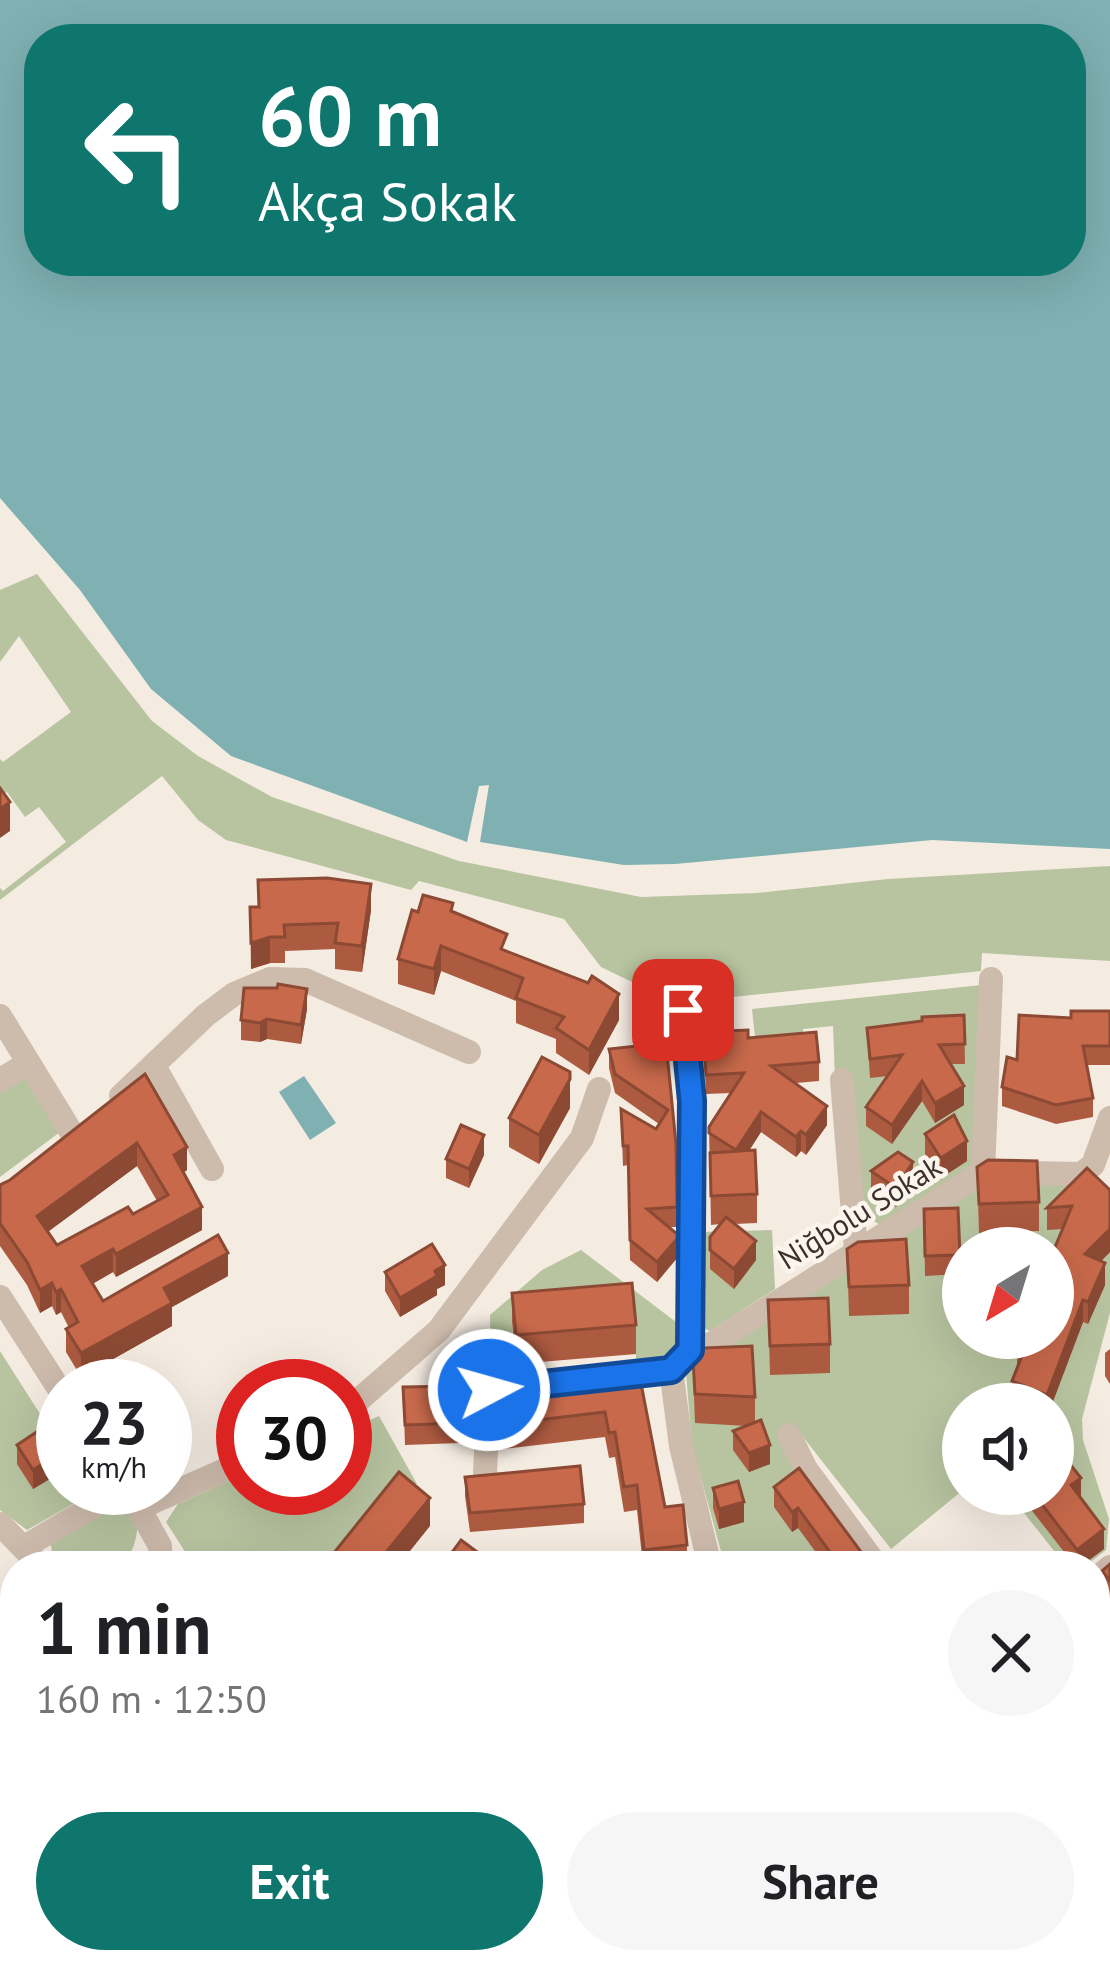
<!DOCTYPE html>
<html lang="en">
<head>
<meta charset="utf-8">
<style>
  :root { --surface:#fff; --page:#f6f6f6; --text:#202124; --muted:#757577; --accent:#0f766e }
  body { margin:0; font-family:"PT Sans",sans-serif; background:var(--page); color:var(--text); height:100vh; display:flex; flex-direction:column; font-size:45px; white-space:nowrap }
  * { box-sizing:border-box; margin:0 }
  p { font-size:39px; color:var(--muted) }
  .icon { flex:none; width:66px; height:66px; fill:none; stroke:currentColor; stroke-width:2; stroke-linecap:round; stroke-linejoin:round }
  .map { position:relative; flex:1; overflow:hidden }
  .details { position:absolute; left:0px; top:1551px; width:1110px; height:423px; display:flex; flex-direction:column; background:var(--surface); border-radius:48px 48px 0 0; box-shadow:0 12px 48px #0002 }
  .details>* { flex:none }
  .banner { position:absolute; left:24px; top:24px; width:1062px; height:252px; border-radius:48px; box-shadow:0 12px 48px #0002; background:#0f766e; color:#fff; overflow:hidden }
  .needle { width:78px; rotate:218deg }
  .tools { position:absolute; left:942px; top:1227px; display:grid; gap:24px }
  .tools a { display:grid; place-items:center; width:132px; height:132px; border-radius:50%; background:var(--surface); box-shadow:0 12px 48px #0002; font-size:60px }
  .speed { position:absolute; left:36px; top:1359px; display:flex; gap:24px; font-size:60px; font-weight:700; text-align:center }
  .speed>* { display:grid; place-content:center; width:156px; height:156px; border-radius:50%; background:var(--surface); box-shadow:0 12px 48px #0002; line-height:1 }
  .speed small { font-size:30px; font-weight:400 }
  .speed .limit { border:18px solid #d22; background:#fff; color:#111 }
  .pin { position:absolute; display:grid; place-items:center; width:102px; height:102px; color:#fff; margin:-51px; border-radius:24px; box-shadow:0 6px 18px #0006 }
  .me { position:absolute; width:132px; margin:-66px; rotate:84deg; stroke-linejoin:round; filter:drop-shadow(0 0 9px #0008) }
  .turn { display:flex; align-items:center; gap:42px; height:252px; padding:0 36px; font-size:54px }
  .turn .icon { width:156px; height:156px; stroke-width:2.5 }
  .turn b { display:block; font-size:84px; line-height:102px }
  .round { display:grid; place-items:center; flex:none; width:126px; height:126px; border-radius:63px; background:var(--page) }
  .head { display:flex; align-items:center; justify-content:space-between; height:204px; padding:0 36px }
  h1 { font-size:72px; font-weight:600; line-height:90px }
  .cta { display:flex; gap:24px; margin-top:auto; padding:24px 36px }
  .cta a { flex:1; height:138px; border-radius:72px; background:var(--accent); color:#fff; font-size:48px; font-weight:600; line-height:138px; text-align:center }
  .cta a+a { background:var(--page); color:var(--text) }
  .map>svg:first-child { display:block }
  .green { fill:#b8c4a0; fill-rule:evenodd }
  .water { fill:#7fb0b2; fill-rule:evenodd }
  .lines { fill:none; stroke-linecap:round; stroke-linejoin:round }
  .minor { stroke:#cdbbac; stroke-width:24 }
  .wall { fill:#ac5a40; fill-rule:evenodd }
  .shaded-wall { fill:#8c4a34 }
  .building { fill:#c8694b; stroke:#8c4a34; stroke-width:3; fill-rule:evenodd }
  .route-casing { stroke:#114b97; stroke-width:30 }
  .route { stroke:#1a73e8; stroke-width:21 }
  .labels { text-anchor:middle; stroke-width:9; stroke-linejoin:round; paint-order:stroke }
  .street-label { font-size:30px; fill:#3b302b; stroke:#fbf5ee }
</style>
</head>
<body>
<div class="map">
<svg width="1110" height="1973" viewBox="0 0 1110 1973">
  <rect width="100%" height="100%" fill="#f4ebe1"/>
  <g class="green">
    <polygon points="37,574 152,721 198,756 272,797 459,861 641,897 757,893 888,879 1110,866 1110,961 982,953 981,971 675,1003 601,967 564,919 419,881 411,890 226,840 198,820 162,776 0,900 0,888 3,891 66,842 39,807 25,817 7,792 0,796 0,759 3,762 71,712 19,636 0,662 0,590"/>
    <polygon points="982,985 975,1166 880,1225 859,1211 835,1077 833,1026 803,1029 803,1043 756,1047 752,1009"/>
    <polygon points="25,1075 60,1132 0,1177 0,1090"/>
    <path d="M1089,1182L1110,1202V1313L1082,1419L1083,1440L1109,1519L1106,1550L1085,1566H1066L1009,1494H1053V1404H963V1490L891,1549L796,1428L867,1566H725L692,1445L686,1373L976,1184ZM963,1248H1053V1338H963Z"/>
    <polygon points="772,1230 775,1289 710,1331 701,1327 702,1232"/>
    <polygon points="581,1250 680,1325 672,1356 658,1363 636,1365 636,1354 512,1323 515,1369 491,1372 490,1315 542,1270"/>
    <polygon points="0,1351 42,1417 59,1407 63,1414 63,1488 92,1488 89,1495 27,1530 0,1510"/>
    <polygon points="379,1416 417,1484 391,1489 330,1566 205,1566 191,1561 166,1522 178,1504 243,1475 243,1488 345,1488 345,1431"/>
    <path d="M122,1501L138,1514C137,1589 99,1556 52,1553L50,1538Z"/>
    <polygon points="15,1714 15,1959 27,1959 17,1973 0,1973 0,1724"/>
    <polygon points="189,1959 330,1959 303,1973 177,1973"/>
  </g>
  <g class="water">
    <path d="M0,0H1110V849L932,840L675,864L624,865L480,842L489,785L479,786L467,842L231,756L151,689L80,590L0,498ZM39,39H1071V261H39Z"/>
    <polygon points="304,1076 336,1123 310,1140 279,1092"/>
  </g>
  <g class="lines">
    <g class="minor">
      <path d="M683,1010C695,1123 696,1237 690,1350L671,1369L681,1446L710,1566"/>
      <polyline points="0,1016 73,1135"/>
      <polyline points="154,1066 212,1169"/>
      <polyline points="0,1080 27,1064"/>
      <polyline points="842,1080 856,1249"/>
      <polyline points="121,1096 206,1015 234,994 270,979 305,980 469,1052"/>
      <polyline points="983,1172 991,979"/>
      <polyline points="0,1297 63,1395"/>
      <polyline points="690,1350 713,1343 983,1172 1081,1174 1093,1165 1110,1118"/>
      <polyline points="345,1412 439,1330 582,1138 599,1089"/>
      <polyline points="789,1435 806,1469 877,1566"/>
      <polyline points="485,1473 489,1391 535,1385"/>
      <polyline points="139,1508 160,1546 161,1566"/>
      <polyline points="0,1524 41,1566"/>
      <polyline points="24,1547 123,1489 139,1508 243,1462"/>
      <polyline points="1095,1580 1110,1567"/>
      <polyline points="0,1705 15,1695"/>
      <polyline points="1095,1816 1110,1820"/>
      <polyline points="330,1973 358,1959"/>
      <polyline points="403,1973 405,1959"/>
    </g>
  </g>
  <g class="wall">
    <polygon points="258,880 371,910 362,972 335,969 335,949 285,951 285,963 270,963 251,969 250,907 258,907"/>
    <polygon points="418,912 453,912 507,952 619,1020 589,1075 556,1053 556,1039 516,1023 516,1001 441,971 434,995 398,984 398,959"/>
    <polygon points="307,1009 301,1044 267,1039 260,1042 241,1040 241,1020"/>
    <polygon points="1110,1011 1110,1065 1087,1065 1093,1098 1093,1117 1056,1124 1002,1106 1002,1087 1071,1018"/>
    <polygon points="964,1015 965,1064 951,1064 964,1105 935,1123 922,1101 892,1144 866,1126 866,1107 888,1076 870,1078 867,1028"/>
    <polygon points="703,1032 748,1038 819,1062 819,1081 796,1083 827,1125 806,1155 801,1151 796,1157 761,1132 749,1151 757,1194 757,1223 734,1224 756,1260 734,1289 710,1269 710,1250 720,1224 711,1225 709,1127 731,1093 706,1094"/>
    <polygon points="666,1043 676,1144 677,1227 669,1227 677,1234 677,1258 657,1282 630,1260 628,1165 623,1166 621,1109 656,1129 659,1124 615,1093 609,1068 609,1049"/>
    <path d="M145,1074L187,1170L183,1173L202,1230L116,1277L113,1272L92,1284L103,1301L228,1276L172,1307V1326L81,1377L66,1352V1329L69,1328L61,1312L56,1315L52,1306L40,1313L27,1285L0,1246V1185L10,1180ZM137,1166L157,1201L133,1214L57,1245L47,1232Z"/>
    <polygon points="570,1108 539,1164 509,1147 509,1118"/>
    <polygon points="925,1134 967,1161 941,1178 925,1154"/>
    <polygon points="484,1155 469,1188 446,1178 446,1159"/>
    <polygon points="977,1167 1039,1202 1039,1231 979,1233"/>
    <polygon points="1087,1168 1110,1252 1101,1261 1105,1285 1088,1324 1083,1322 1052,1404 1013,1404 1012,1403 1012,1381 1017,1367 1017,1351 1019,1346 1017,1345 1017,1338 1053,1338 1063,1229 1047,1230 1047,1208"/>
    <polygon points="871,1171 913,1182 896,1207 871,1190"/>
    <polygon points="924,1209 960,1255 960,1274 925,1276"/>
    <polygon points="847,1249 909,1285 909,1314 849,1316"/>
    <polygon points="385,1272 445,1285 437,1289 437,1295 400,1317 385,1291"/>
    <polygon points="512,1293 636,1325 636,1354 516,1364 512,1322"/>
    <polygon points="768,1300 830,1344 830,1373 770,1375"/>
    <polygon points="692,1342 704,1348 755,1397 755,1423 770,1464 749,1472 733,1450 733,1431 747,1426 695,1423"/>
    <polygon points="1110,1349 1110,1384 1105,1376 1105,1353"/>
    <polygon points="638,1368 665,1507 687,1545 687,1566 643,1566 637,1510 624,1512 615,1457 609,1458 605,1437 503,1449 503,1424 579,1378"/>
    <polygon points="459,1386 460,1443 405,1445 403,1387"/>
    <polygon points="63,1437 63,1471 33,1489 17,1464 17,1445"/>
    <polygon points="465,1477 584,1504 584,1523 470,1532 465,1496"/>
    <polygon points="774,1487 864,1556 874,1566 826,1566 798,1528 792,1532 774,1507"/>
    <polygon points="713,1488 744,1522 719,1529 713,1508"/>
    <polygon points="1019,1494 1053,1494 1081,1497 1104,1549 1081,1566 1075,1566"/>
    <polygon points="1110,1564 1110,1605 1102,1595 1102,1571"/>
    <polygon points="1110,1620 1110,1682 1095,1663 1095,1631"/>
    <polygon points="15,1891 15,1931 5,1925 5,1905"/>
  </g>
  <g class="shaded-wall">
    <polygon points="10,802 10,831 0,838 0,809"/>
    <polygon points="371,884 371,910 362,972 362,946"/>
    <polygon points="270,937 270,963 251,969 251,943"/>
    <polygon points="441,946 441,971 434,995 434,969"/>
    <polygon points="307,989 307,1009 301,1044 301,1025"/>
    <polygon points="619,994 619,1020 589,1075 589,1050"/>
    <polygon points="267,1019 267,1039 260,1042 260,1023"/>
    <polygon points="570,1079 570,1108 539,1164 539,1135"/>
    <polygon points="922,1081 922,1101 892,1144 892,1125"/>
    <polygon points="964,1086 964,1105 935,1123 935,1103"/>
    <polygon points="827,1106 827,1125 806,1155 806,1135"/>
    <polygon points="761,1112 761,1132 736,1170 736,1150"/>
    <polygon points="801,1131 801,1151 796,1157 796,1137"/>
    <polygon points="484,1135 484,1155 469,1188 469,1169"/>
    <polygon points="967,1141 967,1161 941,1178 941,1158"/>
    <polygon points="137,1143 137,1166 37,1240 37,1216"/>
    <polygon points="187,1147 187,1170 174,1178 174,1155"/>
    <polygon points="913,1162 913,1182 896,1207 896,1188"/>
    <polygon points="202,1207 202,1230 116,1277 116,1254"/>
    <polygon points="1110,1229 1110,1252 1085,1277 1085,1254"/>
    <polygon points="677,1239 677,1258 657,1282 657,1262"/>
    <polygon points="756,1241 756,1260 734,1289 734,1269"/>
    <polygon points="113,1249 113,1272 82,1290 82,1266"/>
    <polygon points="228,1253 228,1276 172,1307 172,1326 81,1377 81,1353 164,1288"/>
    <polygon points="1105,1263 1105,1285 1088,1324 1088,1302"/>
    <polygon points="445,1265 445,1285 437,1289 437,1295 400,1317 400,1298"/>
    <polygon points="52,1283 52,1306 40,1313 40,1290"/>
    <polygon points="61,1289 61,1312 56,1315 56,1292"/>
    <polygon points="1083,1300 1083,1322 1052,1404 1047,1404 1047,1395"/>
    <polygon points="770,1445 770,1464 749,1472 749,1453"/>
    <polygon points="63,1451 63,1471 33,1489 33,1470"/>
    <polygon points="1081,1478 1081,1497 1071,1505 1071,1485"/>
    <polygon points="430,1498 430,1526 398,1566 375,1566"/>
    <polygon points="744,1502 744,1522 719,1529 719,1509"/>
    <polygon points="798,1508 798,1528 792,1532 792,1512"/>
    <polygon points="1104,1529 1104,1549 1081,1566 1077,1566 1077,1550"/>
    <polygon points="54,1959 92,1959 82,1973 44,1973"/>
  </g>
  <g class="building">
    <polygon points="0,788 10,802 0,809"/>
    <polygon points="327,878 371,884 362,946 335,943 338,923 284,925 285,937 270,937 251,943 250,907 259,907 258,880"/>
    <polygon points="423,895 453,903 451,911 507,934 501,949 588,983 592,976 619,994 589,1050 556,1028 564,1017 516,998 523,978 441,946 434,969 398,959 412,910 418,912"/>
    <polygon points="278,984 307,989 301,1025 267,1019 260,1023 241,1020 244,988 277,988"/>
    <polygon points="1071,1011 1110,1011 1110,1046 1083,1046 1093,1098 1056,1105 1002,1087 1007,1057 1017,1060 1019,1015 1071,1018"/>
    <polygon points="964,1015 965,1044 939,1045 964,1086 935,1103 922,1081 892,1125 866,1107 902,1055 870,1059 867,1028 922,1021 922,1017"/>
    <polygon points="748,1030 748,1038 816,1032 819,1062 771,1066 827,1106 806,1135 801,1131 796,1137 761,1112 736,1150 709,1133 709,1127 744,1073 706,1075 703,1032"/>
    <polygon points="666,1043 676,1144 677,1207 647,1209 677,1234 677,1239 657,1262 630,1240 628,1146 623,1146 621,1109 656,1129 668,1110 615,1074 609,1049"/>
    <polygon points="542,1057 570,1072 570,1079 539,1135 509,1118"/>
    <path d="M145,1074L187,1147L174,1155L202,1207L116,1254L113,1249L82,1266L103,1301L218,1235L228,1253L164,1288L172,1303L81,1353L66,1329L78,1322L61,1289L56,1292L52,1283L40,1290L27,1262L0,1223V1185L10,1180ZM137,1143L168,1195L133,1214L128,1207L57,1245L37,1216Z"/>
    <polygon points="954,1115 967,1141 941,1158 925,1134"/>
    <polygon points="461,1125 484,1135 469,1169 446,1159"/>
    <polygon points="755,1150 757,1194 711,1196 710,1153"/>
    <polygon points="898,1152 913,1162 896,1188 871,1171"/>
    <polygon points="988,1160 1037,1161 1039,1202 979,1204 977,1167"/>
    <polygon points="1087,1168 1110,1190 1110,1229 1085,1254 1105,1263 1088,1302 1083,1300 1047,1395 1012,1381 1023,1353 1017,1351 1023,1338 1053,1338 1053,1252 1072,1206 1047,1208"/>
    <polygon points="958,1208 960,1255 925,1256 924,1209"/>
    <polygon points="726,1217 756,1241 734,1269 710,1250 710,1237"/>
    <polygon points="906,1239 909,1285 849,1287 847,1249 858,1242"/>
    <polygon points="432,1244 445,1265 435,1271 437,1276 400,1298 385,1272"/>
    <polygon points="632,1283 636,1325 516,1335 512,1293"/>
    <polygon points="828,1298 830,1344 770,1346 768,1300"/>
    <polygon points="699,1336 704,1348 752,1346 755,1397 695,1394 692,1342"/>
    <polygon points="638,1368 665,1507 683,1505 687,1545 644,1550 637,1485 624,1487 615,1432 609,1433 605,1412 503,1424 505,1380 578,1371 579,1378"/>
    <polygon points="459,1386 460,1423 405,1425 403,1387"/>
    <polygon points="761,1420 770,1445 749,1453 733,1431"/>
    <polygon points="53,1421 63,1437 63,1451 33,1470 17,1445"/>
    <polygon points="1053,1443 1081,1478 1071,1485 1104,1529 1077,1550 1034,1494 1053,1494"/>
    <polygon points="580,1466 584,1504 470,1513 465,1477"/>
    <polygon points="799,1468 864,1556 874,1566 840,1566 798,1508 792,1512 774,1487"/>
    <polygon points="399,1472 430,1498 375,1566 328,1566 325,1564"/>
    <polygon points="738,1481 744,1502 719,1509 713,1488"/>
    <polygon points="461,1540 496,1566 442,1566"/>
    <polygon points="1110,1564 1110,1581 1102,1571"/>
    <polygon points="1110,1620 1110,1662 1095,1644 1095,1631"/>
    <polygon points="15,1891 15,1912 5,1905"/>
    <polygon points="18,1959 54,1959 44,1973 16,1973 11,1970"/>
  </g>
  <g class="lines">
    <defs>
      <polyline id="route" points="489,1390 671,1370 690,1350 692,1101 683,1010"/>
    </defs>
    <use href="#route" class="route-casing"/>
    <use href="#route" class="route"/>
  </g>
  <g class="labels">
    <g class="street-label">
      <text transform="translate(860 1213) rotate(-32)" y="10">Niğbolu Sokak</text>
    </g>
  </g>
</svg>
<div class="tools">
<a><svg class="needle" viewBox="-14 -14 28 28"><path d="M0-13l5 13h-10z" fill="#e53935"/><path d="M0 13l5-13h-10z" fill="#757577"/></svg></a>
<a><svg class="icon" aria-label="sound" viewBox="0 0 24 24"><path d="M4 9h4l5-4v14l-5-4H4zM17 9q2 3 0 6"/></svg></a>
</div>
<div class="speed"><div>23<small>km/h</small></div><div class="limit">30</div></div>
<div class="pin" style="left:683px;top:1010px;background:#d93025"><svg class="icon" aria-label="arrive" viewBox="0 0 24 24"><path d="M6 21V4h12l-3 4 3 4H6"/></svg></div>
<svg class="me" style="left:489px;top:1390px" viewBox="-20 -20 40 40"><circle r="17" fill="#1a73e8" stroke="#fff" stroke-width="3"/><path d="M0-11L8 9 0 5-8 9z" fill="#fff"/></svg>
<div class="banner">
<div class="turn"><svg class="icon" aria-label="left" viewBox="0 0 24 24"><path d="M17 20v-9H6M10 6l-5 5 5 5"/></svg><div><b>60 m</b>Akça Sokak</div></div>
</div>
<section class="details">
<div class="head"><div><h1>1 min</h1><p>160 m · 12:50</p></div><a class="round"><svg class="icon" aria-label="close" viewBox="0 0 24 24"><path d="M6 6l12 12M18 6L6 18"/></svg></a></div>
<div class="cta"><a>Exit</a><a>Share</a></div>
</section>
</div>
</body>
</html>
